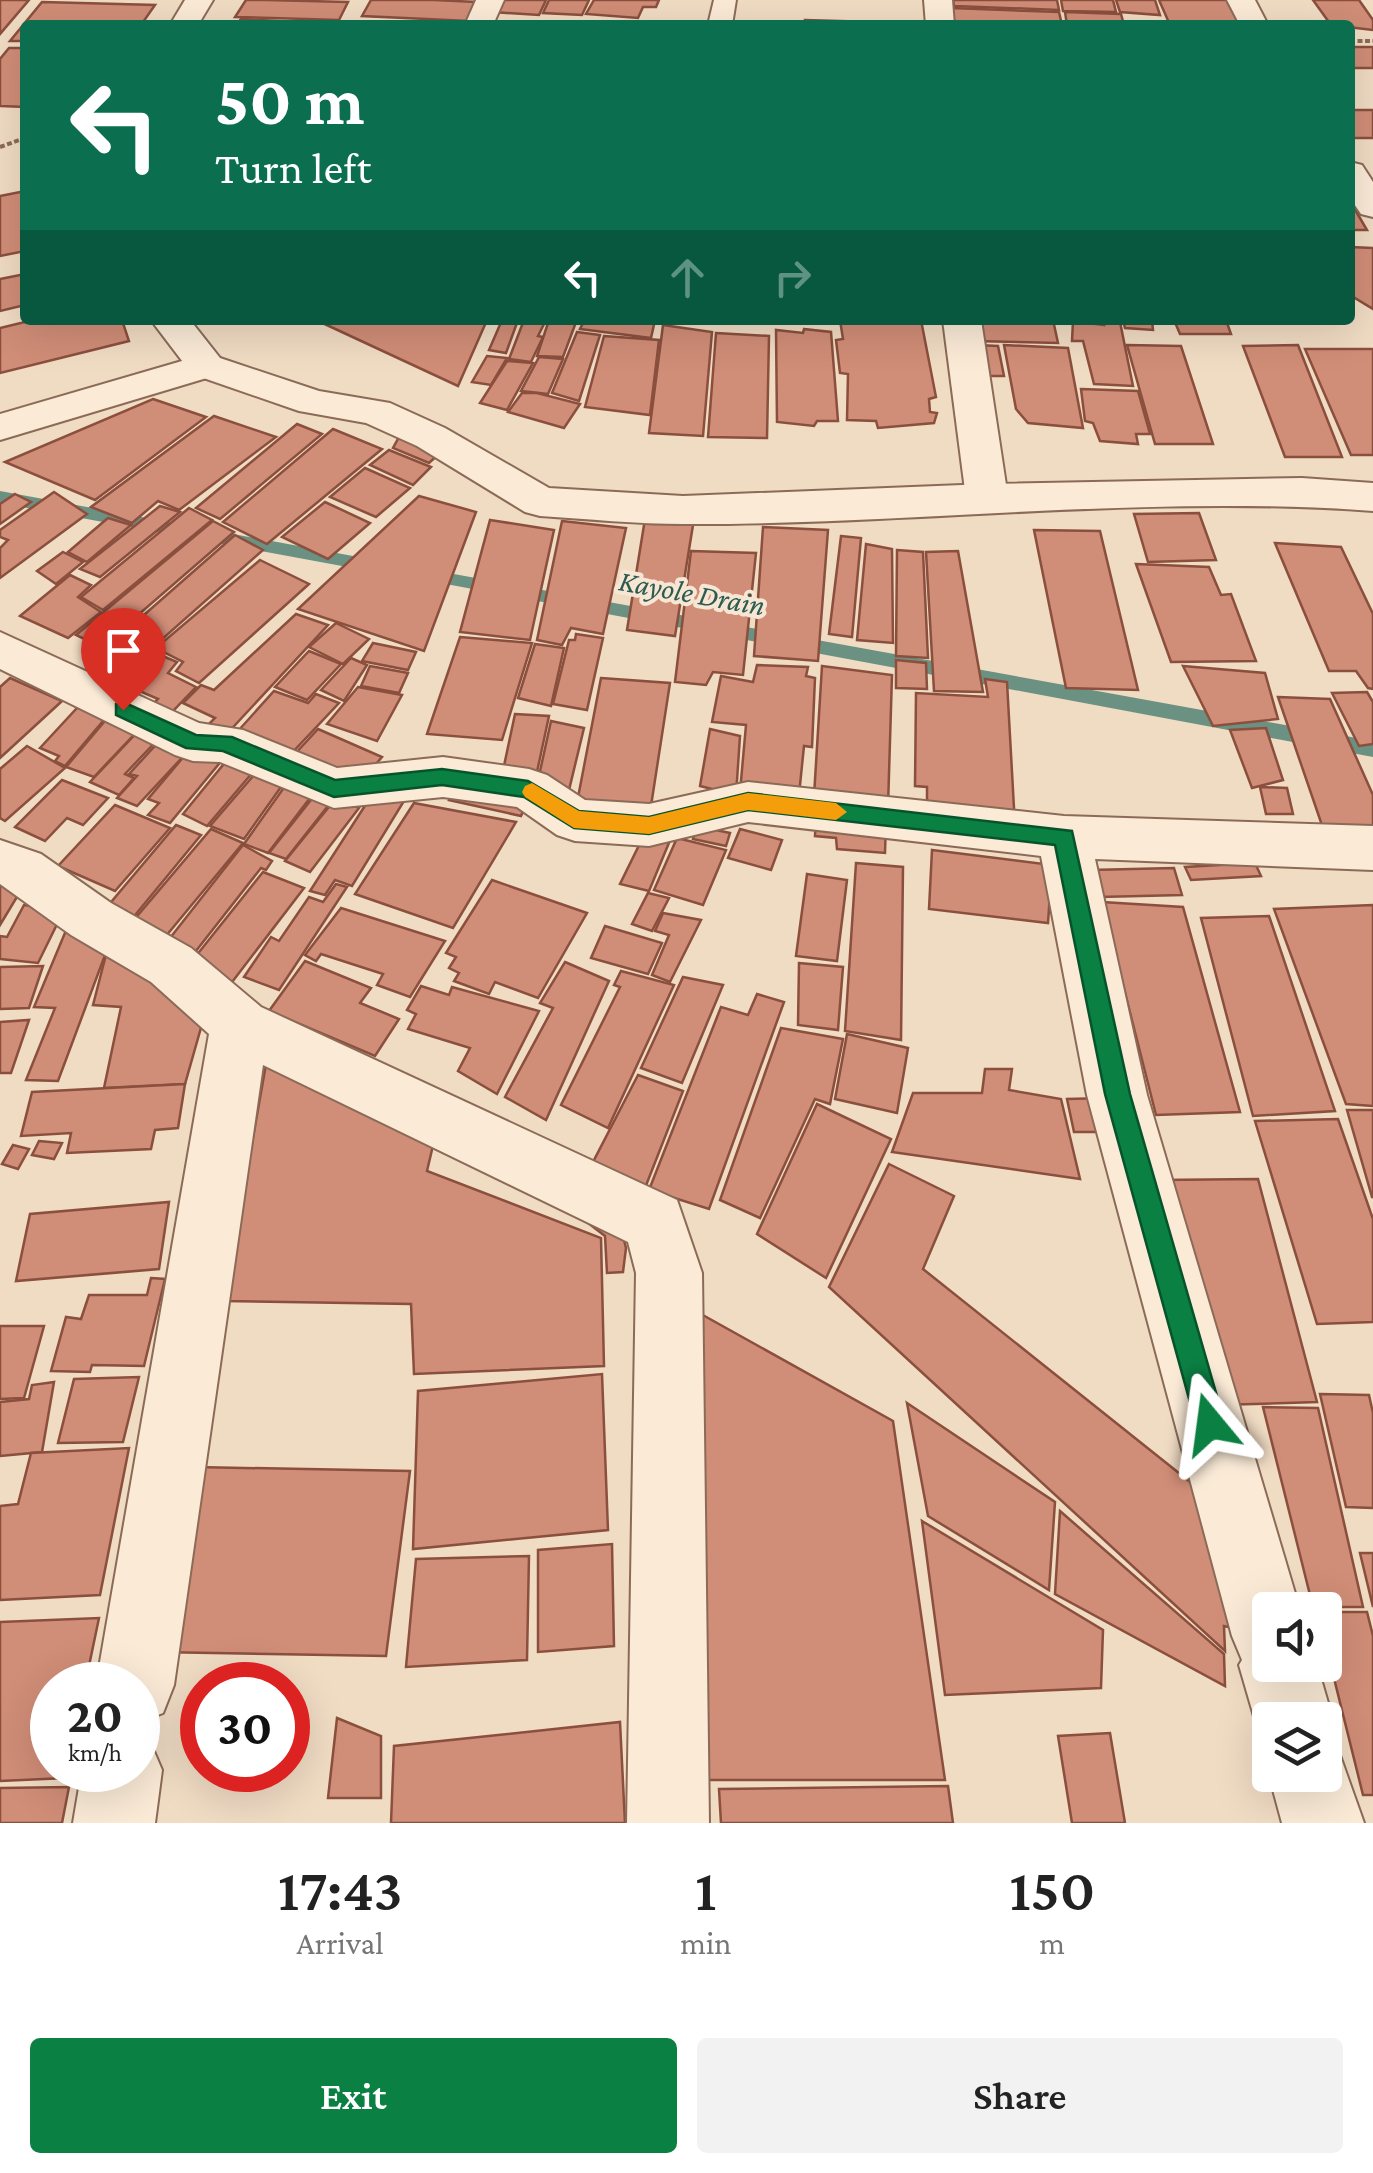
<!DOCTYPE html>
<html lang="en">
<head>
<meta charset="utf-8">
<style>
  :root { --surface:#fff; --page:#f2f2f2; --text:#222; --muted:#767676; --accent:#0b8043 }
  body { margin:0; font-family:"Crimson Pro",serif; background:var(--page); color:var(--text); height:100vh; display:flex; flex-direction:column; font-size:38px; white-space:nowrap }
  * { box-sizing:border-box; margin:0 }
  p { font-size:32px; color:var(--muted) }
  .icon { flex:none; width:55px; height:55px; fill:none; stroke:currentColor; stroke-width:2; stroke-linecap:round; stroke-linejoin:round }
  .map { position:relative; height:1823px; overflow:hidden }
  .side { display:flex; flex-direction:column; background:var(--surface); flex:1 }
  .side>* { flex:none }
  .banner { position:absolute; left:20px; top:20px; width:1335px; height:305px; border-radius:10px; box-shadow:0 10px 40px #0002; background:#0b6e4f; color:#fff; overflow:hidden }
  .buttons { position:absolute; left:1252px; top:1592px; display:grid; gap:20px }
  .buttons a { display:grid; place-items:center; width:90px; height:90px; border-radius:10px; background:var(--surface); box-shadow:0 10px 40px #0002; font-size:50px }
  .speed { position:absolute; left:30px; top:1662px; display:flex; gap:20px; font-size:50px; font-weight:700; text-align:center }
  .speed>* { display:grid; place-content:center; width:130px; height:130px; border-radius:50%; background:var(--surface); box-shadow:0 10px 40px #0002; line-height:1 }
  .speed small { font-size:25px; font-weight:400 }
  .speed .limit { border:15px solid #d22; background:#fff; color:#111 }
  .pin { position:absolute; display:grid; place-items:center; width:85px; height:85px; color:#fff; margin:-102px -42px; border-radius:50% 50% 50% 0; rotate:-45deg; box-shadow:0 0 10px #0007 }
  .pin .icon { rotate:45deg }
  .me { position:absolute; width:110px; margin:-55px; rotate:344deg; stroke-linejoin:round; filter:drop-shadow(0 0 8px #0008) }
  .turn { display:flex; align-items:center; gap:35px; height:210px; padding:0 30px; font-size:45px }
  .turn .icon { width:130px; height:130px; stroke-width:2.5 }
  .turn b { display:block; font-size:70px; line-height:85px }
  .lanes { display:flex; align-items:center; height:95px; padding:0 30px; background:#0003; justify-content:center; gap:50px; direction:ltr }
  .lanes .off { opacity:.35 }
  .eta { display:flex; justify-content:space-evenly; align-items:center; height:170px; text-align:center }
  .eta b { font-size:60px; font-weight:600; line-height:70px }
  .action { display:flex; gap:20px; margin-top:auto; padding:20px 30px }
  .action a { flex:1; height:115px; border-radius:10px; background:var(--accent); color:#fff; font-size:40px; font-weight:600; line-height:115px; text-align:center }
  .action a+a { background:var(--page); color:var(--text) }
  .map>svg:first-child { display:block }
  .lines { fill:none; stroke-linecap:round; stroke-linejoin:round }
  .stream { fill:#6b9182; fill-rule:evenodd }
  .building { fill:#d08d77; stroke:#8b4f3d; stroke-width:2.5 }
  .service-casing { stroke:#8b6b58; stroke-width:4 }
  .minor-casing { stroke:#8b6b58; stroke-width:4 }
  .tertiary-casing { stroke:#8b6b58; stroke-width:4 }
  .path { stroke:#8b6b58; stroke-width:4; stroke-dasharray:5 2.5; stroke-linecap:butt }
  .service { fill:#faead6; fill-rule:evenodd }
  .minor { fill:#faead6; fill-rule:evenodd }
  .tertiary { fill:#faead6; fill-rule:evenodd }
  .route { fill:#0b8043; stroke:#07532c; stroke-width:2.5 }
  .slow { fill:#f59e0b }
  .labels { text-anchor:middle; stroke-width:8; stroke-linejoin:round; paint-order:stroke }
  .water-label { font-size:30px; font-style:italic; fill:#2c5b50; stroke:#f7e6d3 }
</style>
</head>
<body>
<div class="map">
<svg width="1373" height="1823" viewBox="0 0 1373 1823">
  <rect width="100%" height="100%" fill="#f0dbc3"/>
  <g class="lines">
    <g class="stream">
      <polygon points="0,491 380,561 389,567 380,573 0,503"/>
      <polygon points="421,568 1373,741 1373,757 414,578 414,570"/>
    </g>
  </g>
  <g class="building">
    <polygon points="0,0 29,0 0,34"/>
    <polygon points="246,0 266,0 348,2 339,20 235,17"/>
    <polygon points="371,0 434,0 477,2 469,21 362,16"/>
    <polygon points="499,0 546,0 539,15 491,12"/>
    <polygon points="549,0 589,0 582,15 543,13"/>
    <polygon points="594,0 659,0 656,7 643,7 638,18 586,14"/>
    <polygon points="953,0 1057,0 1059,10 954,6"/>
    <polygon points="1061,0 1113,0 1116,12 1063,11"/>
    <polygon points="1116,0 1155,0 1160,15 1120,12"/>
    <polygon points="1159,0 1234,0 1247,25 1170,25"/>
    <polygon points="1313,0 1359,0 1373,20 1373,30 1331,25"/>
    <polygon points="42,2 155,5 141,25 25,25 25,41 10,41"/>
    <polygon points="951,8 1059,12 1062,25 953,25"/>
    <polygon points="1065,12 1121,14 1124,25 1067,25"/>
    <polygon points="241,19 299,22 297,25 236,25"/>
    <polygon points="805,20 874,22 874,25 805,25"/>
    <rect x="1350" y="47" width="23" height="21"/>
    <polygon points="9,48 25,48 25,107 0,106 0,59"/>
    <rect x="1350" y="110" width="23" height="28"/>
    <polygon points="25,191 25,251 0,256 0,196"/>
    <polygon points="1350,201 1367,230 1350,230"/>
    <polygon points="1350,247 1373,248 1373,309 1350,295"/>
    <polygon points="25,274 25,305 0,311 0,279"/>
    <polygon points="33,320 122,320 129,341 0,373 0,328"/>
    <polygon points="316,320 487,320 458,386"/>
    <polygon points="499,320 518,320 506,353 489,350 502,320"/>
    <polygon points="524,320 546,320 538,336 543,337 531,362 509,359"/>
    <polygon points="549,320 576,322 563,357 537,356"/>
    <polygon points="594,320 655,320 651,338 580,329 584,321"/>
    <polygon points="840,320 921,320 936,397 929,399 930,412 937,413 934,423 878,428 876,421 847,420 848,374 840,373 836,340 843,339"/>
    <polygon points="968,320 1053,320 1058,343 974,341"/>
    <polygon points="1123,320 1152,320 1153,330 1125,328"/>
    <polygon points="1174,320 1226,320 1231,334 1180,334"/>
    <polygon points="1073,321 1104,325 1103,321 1120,322 1133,386 1094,384 1083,341 1072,341"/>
    <polygon points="663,325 712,332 703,436 649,433"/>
    <polygon points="804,329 831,332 838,421 817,421 814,426 777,422 776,330 803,333"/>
    <polygon points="577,332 600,335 579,401 552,393"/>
    <polygon points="716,333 769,336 767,438 708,437"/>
    <polygon points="604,336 659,340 650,415 585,407"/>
    <polygon points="976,345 998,346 1004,376 978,376"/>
    <polygon points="1004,345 1068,348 1083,428 1028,423 1016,409"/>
    <polygon points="1127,345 1181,346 1213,444 1155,444"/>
    <polygon points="1298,345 1342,457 1285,457 1243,346"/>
    <polygon points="1305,349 1373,349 1373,455 1351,455"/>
    <polygon points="487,356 507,358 491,385 472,382"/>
    <polygon points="539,357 563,359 548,394 521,391"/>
    <polygon points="507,361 533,363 507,410 480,403"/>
    <polygon points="1081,389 1138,391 1150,434 1136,434 1138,444 1100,441 1093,423 1085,421"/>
    <polygon points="522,393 537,393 580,404 564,428 508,412"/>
    <polygon points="153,399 206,417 95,500 5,462"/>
    <polygon points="214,416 276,437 179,510 158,501 132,523 91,507"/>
    <polygon points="297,424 322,434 220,519 196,508"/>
    <polygon points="333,429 382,449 267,544 223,522"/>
    <polygon points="399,437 441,452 429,463 393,448"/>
    <polygon points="389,450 431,467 413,485 370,465"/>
    <polygon points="365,468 410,488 376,517 330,497"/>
    <polygon points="54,492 87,514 0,578 0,548 8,540 0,537 0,530"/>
    <polygon points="15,494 31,502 0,524 0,504"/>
    <polygon points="419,496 476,512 424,651 298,609"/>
    <polygon points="325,502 370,523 328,559 282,537"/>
    <polygon points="160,506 180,512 100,577 80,569"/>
    <polygon points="189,508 212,520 103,610 81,597"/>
    <polygon points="1199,513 1216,560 1148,562 1134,514"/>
    <polygon points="108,518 131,525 87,562 68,552"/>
    <polygon points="645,519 693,525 675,636 627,630"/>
    <polygon points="490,520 554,530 530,640 460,632"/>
    <polygon points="213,521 234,532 101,647 76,635"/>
    <polygon points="562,521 626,528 603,634 571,628 562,645 537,640"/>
    <polygon points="763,527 828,530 818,661 754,656"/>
    <polygon points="1034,530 1100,531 1138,690 1066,688"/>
    <polygon points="235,535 263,550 134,664 104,650"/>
    <polygon points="841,536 861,538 852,637 829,634"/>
    <polygon points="1275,543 1341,547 1373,614 1373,689 1368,688 1356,671 1329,671"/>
    <polygon points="866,544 892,549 893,643 857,640"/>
    <polygon points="897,550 923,552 928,658 896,656"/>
    <polygon points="691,551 756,553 743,675 713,672 706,685 675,682"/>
    <polygon points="958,551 983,692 934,691 926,552"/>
    <polygon points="63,552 83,562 56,584 37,571"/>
    <polygon points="260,560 309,584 199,683 176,671 183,662 156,648"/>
    <polygon points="1136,564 1209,567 1221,595 1231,594 1256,661 1171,662"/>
    <polygon points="70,575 91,585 78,597 101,612 68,638 20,616"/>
    <polygon points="296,614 328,625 223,738 205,728 215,718 183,703 201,685 214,690"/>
    <polygon points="336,623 369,639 343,664 309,647"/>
    <polygon points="576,634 603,638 587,710 553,704 569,640 575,640"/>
    <polygon points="460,637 532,643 502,740 427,734"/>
    <polygon points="373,643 416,652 408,670 362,661"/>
    <polygon points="535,644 564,648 551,706 518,698"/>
    <polygon points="309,651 341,664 307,700 275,687"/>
    <polygon points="153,652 177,662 168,673 196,687 172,712 153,704 158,699 135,689 130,694 111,684 126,666 138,666"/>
    <polygon points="351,658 367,665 344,701 321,690"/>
    <polygon points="896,660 926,663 927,689 896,688"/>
    <polygon points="757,665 808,667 806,676 815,678 812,747 804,746 799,795 740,792 746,725 712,722 721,676 753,682"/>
    <polygon points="370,666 408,673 399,693 361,686"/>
    <polygon points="822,666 892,675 888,807 814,796"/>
    <polygon points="1183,666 1265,673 1278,719 1213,726"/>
    <polygon points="10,678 62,701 0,758 0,687"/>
    <polygon points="601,678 670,683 649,819 575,813"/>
    <polygon points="985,679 1007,682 1015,826 927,818 927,787 915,786 916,693 988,697"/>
    <polygon points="358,687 402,695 377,741 327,724"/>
    <polygon points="274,691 308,703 316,694 339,703 288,757 229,741"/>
    <polygon points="1367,692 1373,702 1373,744 1359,746 1332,693"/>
    <polygon points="89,695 114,708 65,766 55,761 59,756 40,748"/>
    <polygon points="1278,697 1330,699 1373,795 1373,839 1325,834"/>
    <polygon points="115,709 146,722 94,777 66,767"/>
    <polygon points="515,714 549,716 534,786 501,780"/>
    <polygon points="551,721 584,728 569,790 537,785"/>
    <polygon points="145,724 164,733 125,774 134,778 119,795 90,782"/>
    <polygon points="1266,728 1283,780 1252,788 1230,730"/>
    <polygon points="318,729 382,757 359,784 294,755"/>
    <polygon points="710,729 740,736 736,795 700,786"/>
    <polygon points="165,735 192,747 137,806 117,798 137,776 129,774"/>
    <polygon points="27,746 65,768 5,821 0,818 0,769"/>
    <polygon points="191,748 223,759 170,823 148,815 159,803 148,799"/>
    <polygon points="227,760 253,772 207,826 183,814"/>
    <polygon points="254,775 281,787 244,839 210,826"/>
    <polygon points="290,779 316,790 268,853 244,844"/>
    <polygon points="62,780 108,798 83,825 67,818 45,841 15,827"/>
    <polygon points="458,781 530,796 521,816 449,800"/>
    <polygon points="377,787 407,796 352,886 335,880 325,895 310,891"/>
    <polygon points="1260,787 1287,788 1293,814 1266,814"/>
    <polygon points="318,791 335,797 286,859 269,853"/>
    <polygon points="337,797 359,808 310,872 285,861"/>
    <polygon points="414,803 516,822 453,928 355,894"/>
    <polygon points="115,805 170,828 115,891 58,866"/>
    <polygon points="816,816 886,822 885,853 837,849 836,838 815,836"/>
    <polygon points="176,825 201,835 122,931 96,920"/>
    <polygon points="697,826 730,833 726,846 693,839"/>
    <polygon points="211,829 243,843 156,948 122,934"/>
    <polygon points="740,829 782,840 771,870 728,858"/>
    <polygon points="646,831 673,833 649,891 620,884"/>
    <polygon points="677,838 726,850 703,905 654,890"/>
    <polygon points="243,845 272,861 266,870 261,868 185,965 159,952"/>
    <polygon points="932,850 1052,865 1048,923 929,909"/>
    <polygon points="856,863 903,867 901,1040 845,1031"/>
    <polygon points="1255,863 1261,876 1191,880 1185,867"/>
    <polygon points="1174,868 1182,895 1099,897 1091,870"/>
    <polygon points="263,872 304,888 226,990 184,971"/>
    <polygon points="807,874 847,880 837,961 796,956"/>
    <polygon points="0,878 26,882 0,925"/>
    <polygon points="492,880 587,913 538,998 495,982 489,994 454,981 459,973 449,968 456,957 446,953"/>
    <polygon points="336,884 347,887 279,990 244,977 271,937 279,941 309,897 323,902"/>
    <polygon points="648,893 669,898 652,931 632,924"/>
    <polygon points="1102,902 1183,907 1240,1112 1156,1115"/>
    <polygon points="24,905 64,910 38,963 0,959 0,936 7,937"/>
    <polygon points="1373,905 1373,1106 1346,1104 1274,909"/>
    <polygon points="341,908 445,941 410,997 377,985 383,974 321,954 316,961 305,955"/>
    <polygon points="663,913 701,920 670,982 652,975 669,935 655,931"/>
    <polygon points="1269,916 1335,1111 1253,1116 1201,918"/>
    <polygon points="605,926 662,943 648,974 591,958"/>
    <polygon points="67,928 114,931 58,1081 26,1080 55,1008 34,1007"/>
    <polygon points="108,947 208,1003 185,1084 104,1088 121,1007 93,1005"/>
    <polygon points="305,961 371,988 360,1003 399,1019 375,1056 269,1011"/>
    <polygon points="565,962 609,981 546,1120 505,1097 553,1008 540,1003"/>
    <polygon points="799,963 843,967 838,1030 798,1025"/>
    <polygon points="43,966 29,1008 0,1009 0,967"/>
    <polygon points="621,971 674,985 608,1128 561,1105 620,987 614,985"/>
    <polygon points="683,977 723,985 682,1083 641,1068"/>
    <polygon points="421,986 449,995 452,987 539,1011 497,1094 458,1071 470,1048 408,1029 416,1014 407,1010"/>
    <polygon points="757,994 784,1002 709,1209 649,1190 721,1007 748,1015"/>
    <polygon points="29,1020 11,1073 0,1073 0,1022"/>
    <polygon points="781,1028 843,1039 830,1104 815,1099 760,1218 720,1200"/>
    <polygon points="847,1034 908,1048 897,1113 835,1099"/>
    <polygon points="268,1053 435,1137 427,1171 601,1238 604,1366 414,1374 411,1304 224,1301"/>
    <polygon points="985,1069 1012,1069 1009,1090 1061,1099 1080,1179 892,1152 913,1093 982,1093"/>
    <polygon points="638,1075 683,1091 645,1188 593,1162"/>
    <polygon points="185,1084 178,1128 155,1130 151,1149 67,1153 71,1133 21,1136 32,1092"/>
    <polygon points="1106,1098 1113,1132 1074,1132 1067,1099"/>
    <polygon points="817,1104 891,1139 826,1278 757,1234"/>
    <polygon points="1347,1110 1373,1110 1373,1197 1372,1197"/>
    <polygon points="1338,1119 1373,1219 1373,1322 1317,1324 1255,1121"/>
    <polygon points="39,1141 62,1143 54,1159 32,1155"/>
    <polygon points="13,1145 29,1149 18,1169 2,1164"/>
    <polygon points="889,1164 954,1196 923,1269 1224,1509 1255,1633 1224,1626 1225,1651 829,1287"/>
    <polygon points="1258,1179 1317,1402 1219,1405 1159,1180"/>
    <polygon points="169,1202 159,1269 16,1281 30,1214"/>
    <polygon points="590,1208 618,1216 626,1248 623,1272 607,1273 605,1236 588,1223"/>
    <polygon points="151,1278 165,1279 144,1366 92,1365 90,1372 51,1371 66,1317 81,1319 89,1295 147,1295"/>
    <polygon points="683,1304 893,1421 945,1780 704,1780"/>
    <polygon points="0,1326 44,1326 24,1398 0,1399"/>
    <polygon points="602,1374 608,1530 413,1549 418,1391"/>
    <polygon points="139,1377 123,1442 58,1443 74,1379"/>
    <polygon points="54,1382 42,1452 0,1456 0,1402 29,1399 32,1385"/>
    <polygon points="1320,1394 1369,1395 1373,1413 1373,1508 1346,1507"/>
    <polygon points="907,1403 1055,1502 1049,1590 928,1516"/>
    <polygon points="1263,1407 1318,1408 1363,1607 1313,1607"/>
    <polygon points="129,1448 100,1595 0,1600 0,1506 18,1504 31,1453"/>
    <polygon points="195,1467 410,1471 386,1656 157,1652"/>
    <polygon points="1060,1511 1224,1654 1225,1686 1055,1594"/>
    <polygon points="922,1521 1103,1630 1101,1688 945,1695"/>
    <polygon points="612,1544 614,1646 538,1652 538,1550"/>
    <polygon points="1360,1553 1373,1553 1373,1607"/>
    <polygon points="529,1556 527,1660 406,1667 416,1559"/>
    <polygon points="1325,1612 1367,1612 1373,1636 1373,1795 1363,1795 1325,1642"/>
    <polygon points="99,1618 85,1685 52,1685 52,1770 68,1770 66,1778 0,1781 0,1622"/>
    <polygon points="337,1718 381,1736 381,1798 328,1798"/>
    <polygon points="620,1722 625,1823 391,1823 394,1746"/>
    <polygon points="1110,1733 1125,1823 1072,1823 1058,1736"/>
    <polygon points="948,1786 953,1823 721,1823 719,1789"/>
    <polygon points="69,1787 62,1823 0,1823 0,1788"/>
  </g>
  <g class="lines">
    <defs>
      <polygon id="service" points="714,0 736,0 732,25 708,25"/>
      <g id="minor">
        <polygon points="476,0 504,0 493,25 465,25"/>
        <polygon points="924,0 952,0 954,25 926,25"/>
        <polygon points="1227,0 1255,0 1268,25 1240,25"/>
        <polygon points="1350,162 1362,165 1373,182 1373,217 1361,214 1350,198"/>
        <polygon points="943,320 981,320 1008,498 1002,508 987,512 972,508 966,498"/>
        <polygon points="206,354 220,358 225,366 220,374 0,440 0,414"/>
        <polygon points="0,632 199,723 243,730 337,768 443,757 529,769 547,775 585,800 649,804 748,782 1064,816 1373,826 1373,870 1095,859 1147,1095 1300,1610 1270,1610 1270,1665 1317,1665 1333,1720 1325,1740 1325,1720 1270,1720 1270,1750 1255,1720 1239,1665 1242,1660 1232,1636 1087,1095 1041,856 748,822 649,846 575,841 557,835 517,807 443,797 334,808 220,762 193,761 175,755 0,669"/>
        <polygon points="0,840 41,854 111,903 191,948 261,1007 677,1200 702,1273 709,1823 627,1823 636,1273 628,1242 263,1065 174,1685 163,1713 138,1723 138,1685 96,1685 209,1034 151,982 71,935 0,884"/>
        <polygon points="138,1736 150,1742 162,1770 155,1823 73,1823 82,1770 138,1770"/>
        <polygon points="1325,1741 1337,1747 1364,1823 1282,1823 1269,1775 1270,1772 1270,1775 1325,1775"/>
      </g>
      <g id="tertiary">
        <polygon points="185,0 213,0 198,25 170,25"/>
        <path d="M151,320H190L220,358L319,391L390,403L445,428L549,488L683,496L987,484L1302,478L1373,483V511C1143,494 913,525 684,524C636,524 588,519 540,516L525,512L417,446L366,423L299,411L192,374Z"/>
      </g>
    </defs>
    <use href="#service" class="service-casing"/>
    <use href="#minor" class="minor-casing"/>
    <use href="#tertiary" class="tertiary-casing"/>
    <g class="path">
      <polyline points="1350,41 1373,41"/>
      <polyline points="0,147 25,138"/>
    </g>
    <use href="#service" class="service"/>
    <use href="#minor" class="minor"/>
    <use href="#tertiary" class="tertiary"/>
  </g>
  <polygon class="route" points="123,702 196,735 232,737 335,780 442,769 528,781 579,811 649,817 748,793 1072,831 1130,1094 1225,1424 1221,1434 1210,1438 1200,1434 1196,1424 1105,1094 1055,845 748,810 649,834 574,828 524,797 442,785 334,797 223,751 186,748 116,715 116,704"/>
  <polygon class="slow" points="532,783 579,811 649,817 748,793 836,803 847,812 836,820 748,810 649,834 574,828 525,797 522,792 525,786"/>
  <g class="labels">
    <g class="water-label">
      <text transform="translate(692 593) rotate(10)" y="10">Kayole Drain</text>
    </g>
  </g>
</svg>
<div class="buttons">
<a><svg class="icon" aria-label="sound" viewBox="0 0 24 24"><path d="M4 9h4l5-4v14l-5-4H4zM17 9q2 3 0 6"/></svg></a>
<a><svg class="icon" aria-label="layers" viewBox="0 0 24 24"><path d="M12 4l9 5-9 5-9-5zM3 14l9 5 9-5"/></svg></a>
</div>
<div class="speed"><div>20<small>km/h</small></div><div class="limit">30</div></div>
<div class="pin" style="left:123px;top:710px;background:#d93025"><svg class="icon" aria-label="arrive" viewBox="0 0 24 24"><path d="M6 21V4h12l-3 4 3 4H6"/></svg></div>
<svg class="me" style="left:1210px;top:1424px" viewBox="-20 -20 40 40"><path d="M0-17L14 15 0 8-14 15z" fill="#0b8043" stroke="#fff" stroke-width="4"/></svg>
<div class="banner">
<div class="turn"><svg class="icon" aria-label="left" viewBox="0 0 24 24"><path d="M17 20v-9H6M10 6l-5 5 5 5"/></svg><div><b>50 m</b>Turn left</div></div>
<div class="lanes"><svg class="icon" aria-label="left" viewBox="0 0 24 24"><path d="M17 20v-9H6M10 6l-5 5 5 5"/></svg><svg class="icon off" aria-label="ahead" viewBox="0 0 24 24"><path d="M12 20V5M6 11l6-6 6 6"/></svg><svg class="icon off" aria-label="right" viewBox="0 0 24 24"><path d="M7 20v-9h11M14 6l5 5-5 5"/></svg></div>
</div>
</div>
<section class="side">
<div class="eta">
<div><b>17:43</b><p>Arrival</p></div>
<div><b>1</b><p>min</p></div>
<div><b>150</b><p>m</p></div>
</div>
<div class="action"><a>Exit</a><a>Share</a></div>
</section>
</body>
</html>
